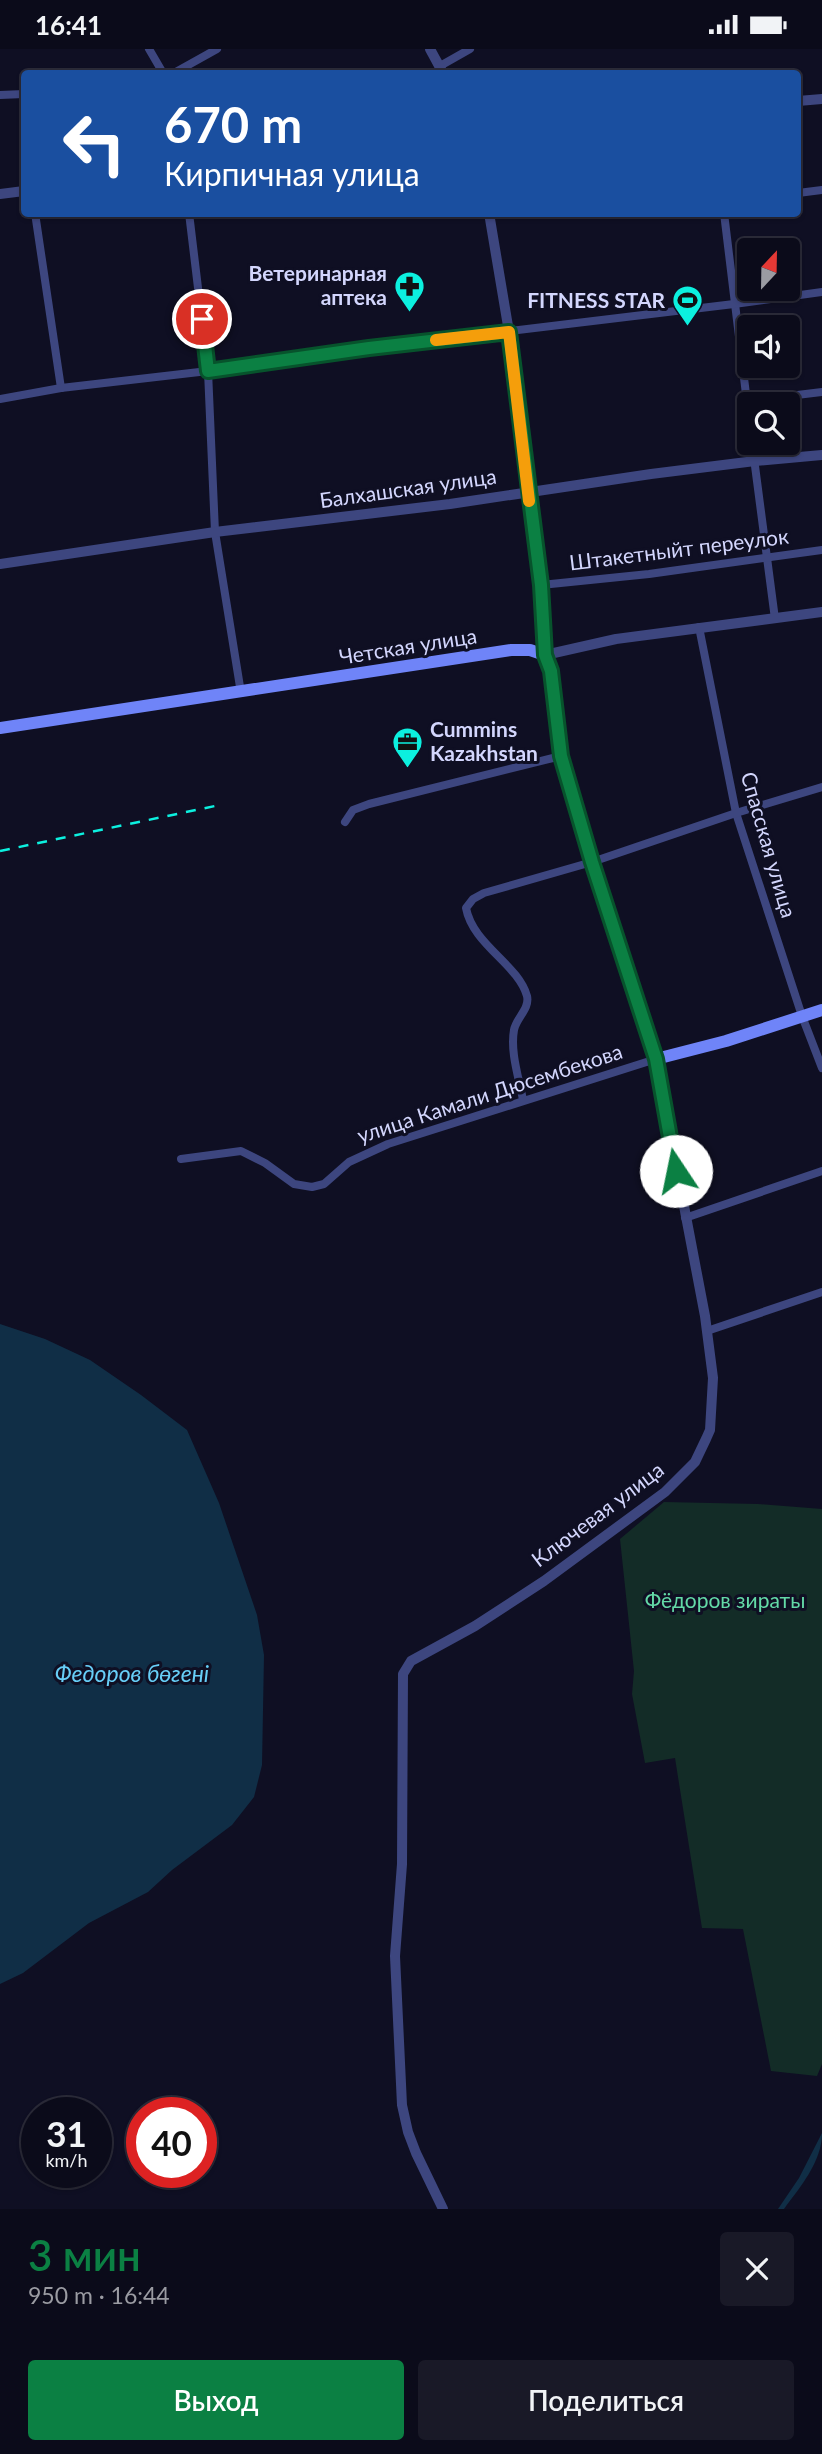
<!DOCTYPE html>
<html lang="ru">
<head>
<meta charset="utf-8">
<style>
  :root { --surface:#0b0b1a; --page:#191927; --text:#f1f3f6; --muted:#9a9ba2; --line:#2b2b39; --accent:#0b8043 }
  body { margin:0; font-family:Lato,sans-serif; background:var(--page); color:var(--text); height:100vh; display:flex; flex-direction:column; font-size:26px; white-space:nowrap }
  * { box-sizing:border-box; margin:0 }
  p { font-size:23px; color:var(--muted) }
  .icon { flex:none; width:38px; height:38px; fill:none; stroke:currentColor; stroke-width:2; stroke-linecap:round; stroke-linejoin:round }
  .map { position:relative; height:2160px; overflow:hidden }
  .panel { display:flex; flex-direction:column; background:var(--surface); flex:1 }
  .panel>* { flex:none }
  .guide { position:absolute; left:21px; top:21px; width:780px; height:147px; border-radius:7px; box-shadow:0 2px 5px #0004,0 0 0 2px var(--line); background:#1a4fa0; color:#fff; overflow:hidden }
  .needle { width:46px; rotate:22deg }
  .fabs { position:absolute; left:737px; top:189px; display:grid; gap:14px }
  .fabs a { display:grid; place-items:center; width:63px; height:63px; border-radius:7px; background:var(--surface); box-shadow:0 2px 5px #0004,0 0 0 2px var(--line); font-size:35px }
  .speed { position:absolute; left:21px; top:2048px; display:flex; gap:14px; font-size:35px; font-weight:700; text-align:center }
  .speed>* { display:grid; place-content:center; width:91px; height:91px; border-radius:50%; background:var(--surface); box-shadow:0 2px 5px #0004,0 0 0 2px var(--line); line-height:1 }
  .speed small { font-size:18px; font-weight:400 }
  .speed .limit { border:10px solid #d22; background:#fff; color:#111 }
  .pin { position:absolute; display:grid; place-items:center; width:60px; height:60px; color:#fff; margin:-30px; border:4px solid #fff; border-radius:50%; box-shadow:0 2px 7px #0007 }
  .me { position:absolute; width:77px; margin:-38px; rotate:349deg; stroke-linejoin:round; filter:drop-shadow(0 0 5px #0008) }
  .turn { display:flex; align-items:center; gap:24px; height:147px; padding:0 28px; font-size:32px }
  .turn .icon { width:91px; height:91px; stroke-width:2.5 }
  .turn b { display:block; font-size:49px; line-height:60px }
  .round { display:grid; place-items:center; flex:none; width:74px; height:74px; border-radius:7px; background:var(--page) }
  .overview { display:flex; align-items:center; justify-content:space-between; height:119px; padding:0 28px }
  h1 { font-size:42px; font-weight:600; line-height:52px; color:var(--accent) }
  .action { display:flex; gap:14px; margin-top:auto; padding:14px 28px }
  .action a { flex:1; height:80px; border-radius:7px; background:var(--accent); color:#fff; font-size:28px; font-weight:600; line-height:80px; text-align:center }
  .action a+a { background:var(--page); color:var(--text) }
  .status { display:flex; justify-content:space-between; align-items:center; height:49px; padding:0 35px; background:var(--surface); direction:ltr }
  .status svg { height:19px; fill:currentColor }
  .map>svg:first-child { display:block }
  .green { fill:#132c27 }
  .water { fill:#102e46 }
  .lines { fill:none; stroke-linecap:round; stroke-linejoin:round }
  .minor { stroke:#3d467f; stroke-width:8 }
  .tertiary { stroke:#3d467f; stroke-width:10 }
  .secondary { stroke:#6f84f8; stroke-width:12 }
  .rail { stroke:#0cf0df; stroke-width:2.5; stroke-dasharray:10 9; stroke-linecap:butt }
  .route-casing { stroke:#07532c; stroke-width:18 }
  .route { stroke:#0b8043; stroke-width:12 }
  .slow { stroke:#f59e0b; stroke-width:12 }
  .labels { text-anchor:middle; stroke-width:6; stroke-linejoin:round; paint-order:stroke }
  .poi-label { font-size:21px; font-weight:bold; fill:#d3d6fd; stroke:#0f0f23; text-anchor:end }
  .street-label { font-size:21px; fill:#d3d6fd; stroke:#0f0f23 }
  .park-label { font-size:21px; fill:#63d9a7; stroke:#0f0f23 }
  .water-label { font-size:23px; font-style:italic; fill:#67cef7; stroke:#0f0f23 }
</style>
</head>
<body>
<div class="status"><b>16:41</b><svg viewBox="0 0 49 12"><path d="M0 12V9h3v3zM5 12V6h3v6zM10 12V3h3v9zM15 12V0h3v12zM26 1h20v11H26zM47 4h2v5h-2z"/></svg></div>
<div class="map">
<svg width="822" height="2160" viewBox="0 0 822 2160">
  <rect width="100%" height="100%" fill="#0f0f23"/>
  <polygon class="green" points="664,1453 758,1455 822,1460 822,2015 817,2027 771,2022 743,1880 702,1879 675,1709 645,1714 632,1645 634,1622 620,1490"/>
  <g class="water">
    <polygon points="0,1275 45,1290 90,1311 141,1346 187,1381 219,1454 257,1566 264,1606 262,1716 254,1748 232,1776 172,1821 148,1843 89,1874 23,1924 0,1935"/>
    <path d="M822,2084C822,2113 800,2138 784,2160H778L799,2129Z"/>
  </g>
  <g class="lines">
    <g class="minor">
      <polyline points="149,0 163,24"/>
      <polyline points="440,17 470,0"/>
      <polyline points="174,24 217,0"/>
      <polyline points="0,46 24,45"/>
      <polyline points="798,144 822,141"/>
      <polyline points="35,164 61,339"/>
      <polyline points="189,164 208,322 215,483 241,644"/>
      <polyline points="724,164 749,370"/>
      <polyline points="0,350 61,339 208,322 369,299 734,255 822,243"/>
      <polyline points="747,352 822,343"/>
      <polyline points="752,394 775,570"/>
      <polyline points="541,536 649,525 822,501"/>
      <polyline points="699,578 736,764 802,967 822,1019"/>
      <polyline points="345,773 353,761 369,755 561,707"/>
      <path d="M523,1051C519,1029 510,1003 514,981C516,969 530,960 527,947C518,915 473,896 466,859L473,850L484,844L592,813L736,764L822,738"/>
      <polyline points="181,1110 241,1102 265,1114 294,1135 312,1138 324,1135 349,1113 388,1095 656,1010"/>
      <polyline points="685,1169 822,1122"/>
      <polyline points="707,1282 822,1243"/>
    </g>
    <g class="tertiary">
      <polyline points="430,0 443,24"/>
      <polyline points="798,52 822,50"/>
      <polyline points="0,145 24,142"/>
      <polyline points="489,164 509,283 541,536 545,606 616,590 822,563"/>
      <polyline points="0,515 215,483 450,455 651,425 755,412 822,406"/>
      <polyline points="443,2160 416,2104 408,2083 402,2056 395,1907 402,1815 403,1625 411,1612 475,1577 544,1532 665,1443 695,1413 706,1390 710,1381 713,1329 705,1267 656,1010"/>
    </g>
    <path class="secondary" d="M0,679L511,601H530L545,606C558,640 552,677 563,711C592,811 623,911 656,1010L726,992L822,961"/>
    <polyline class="rail" points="0,802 215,757"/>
  </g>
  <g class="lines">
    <defs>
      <polyline id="route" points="202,270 208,322 369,299 509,283 541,536 545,606 551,622 561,707 592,813 656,1010 676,1122"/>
    </defs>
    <use href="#route" class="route-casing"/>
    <use href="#route" class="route"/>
    <polyline class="slow" points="436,291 509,283 529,452"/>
  </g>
  <defs>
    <symbol id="pharmacy-pin" viewBox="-11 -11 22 30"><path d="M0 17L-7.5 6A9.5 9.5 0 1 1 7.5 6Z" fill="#0cf0df" stroke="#0f0f23"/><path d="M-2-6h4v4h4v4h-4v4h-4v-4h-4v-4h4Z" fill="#111"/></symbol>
    <symbol id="stadium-pin" viewBox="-11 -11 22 30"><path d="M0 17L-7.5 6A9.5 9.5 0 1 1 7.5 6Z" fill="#0cf0df" stroke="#0f0f23"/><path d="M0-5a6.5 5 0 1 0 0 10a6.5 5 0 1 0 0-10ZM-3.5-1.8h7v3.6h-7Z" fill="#111"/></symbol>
    <symbol id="office-pin" viewBox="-11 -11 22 30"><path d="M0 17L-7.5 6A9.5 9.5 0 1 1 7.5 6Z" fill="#0cf0df" stroke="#0f0f23"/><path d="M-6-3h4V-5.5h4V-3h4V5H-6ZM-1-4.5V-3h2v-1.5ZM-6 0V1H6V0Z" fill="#111"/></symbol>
  </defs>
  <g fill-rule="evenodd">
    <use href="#pharmacy-pin" x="392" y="220" width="35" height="47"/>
    <use href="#stadium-pin" x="670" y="234" width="35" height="47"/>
    <use href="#office-pin" x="390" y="676" width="35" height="47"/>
  </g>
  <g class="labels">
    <g class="poi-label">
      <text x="387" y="232">Ветеринарная<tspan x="387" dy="24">аптека</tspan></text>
      <text x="665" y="259">FITNESS STAR</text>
      <text x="430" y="688" text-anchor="start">Cummins<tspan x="430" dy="24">Kazakhstan</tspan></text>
    </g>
    <g class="street-label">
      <text transform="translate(408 440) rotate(-8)" y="7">Балхашская улица</text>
      <text transform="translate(679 501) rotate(-7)" y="7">Штакетныйт переулок</text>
      <text transform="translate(408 598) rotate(-9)" y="7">Четская улица</text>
      <text transform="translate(768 796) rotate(74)" y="7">Спасская улица</text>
      <text transform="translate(490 1045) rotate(-18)" y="7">улица Камали Дюсембекова</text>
      <text transform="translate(598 1466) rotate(-37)" y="7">Ключевая улица</text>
    </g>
    <g class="park-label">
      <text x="725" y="1559">Фёдоров зираты</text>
    </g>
    <g class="water-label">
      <text x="132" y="1633">Федоров бөгені</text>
    </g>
  </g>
</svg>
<div class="fabs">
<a><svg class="needle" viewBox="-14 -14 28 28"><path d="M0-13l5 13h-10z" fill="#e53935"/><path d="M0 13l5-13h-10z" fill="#9a9ba2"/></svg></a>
<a><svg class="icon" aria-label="sound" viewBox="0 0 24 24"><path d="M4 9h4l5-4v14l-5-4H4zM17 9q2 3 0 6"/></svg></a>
<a><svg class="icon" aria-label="search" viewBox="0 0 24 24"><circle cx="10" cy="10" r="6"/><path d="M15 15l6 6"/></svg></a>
</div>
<div class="speed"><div>31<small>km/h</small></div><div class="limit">40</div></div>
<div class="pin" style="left:202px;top:270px;background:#d93025"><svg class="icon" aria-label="arrive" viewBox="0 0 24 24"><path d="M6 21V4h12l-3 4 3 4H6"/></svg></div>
<svg class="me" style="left:676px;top:1122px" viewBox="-20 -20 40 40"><circle r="19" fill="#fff"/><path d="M0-13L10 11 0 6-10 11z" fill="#0b8043"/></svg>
<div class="guide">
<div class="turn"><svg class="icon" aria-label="left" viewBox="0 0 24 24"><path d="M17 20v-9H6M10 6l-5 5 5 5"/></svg><div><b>670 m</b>Кирпичная улица</div></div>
</div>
</div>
<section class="panel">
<div class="overview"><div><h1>3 мин</h1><p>950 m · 16:44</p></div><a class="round"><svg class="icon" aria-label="close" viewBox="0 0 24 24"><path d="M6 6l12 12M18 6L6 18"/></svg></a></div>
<div class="action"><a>Выход</a><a>Поделиться</a></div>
</section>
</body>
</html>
